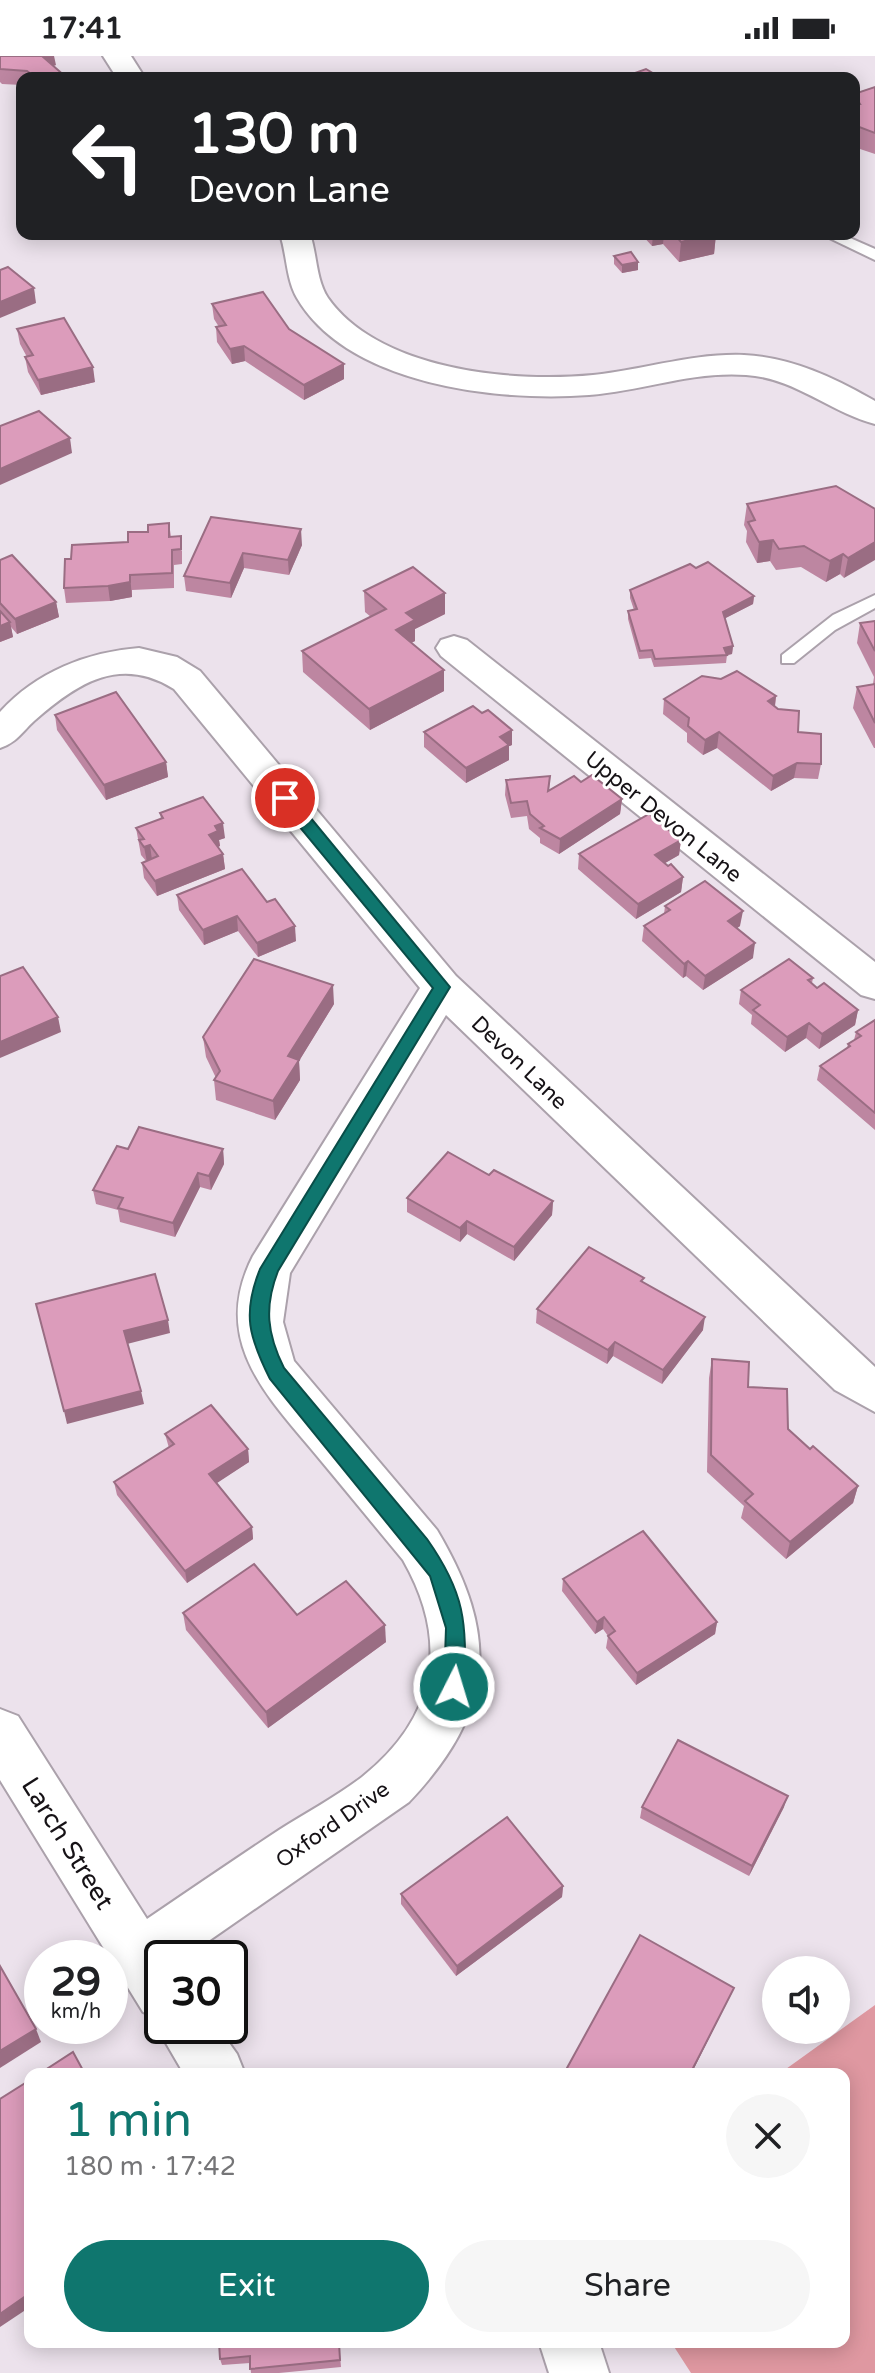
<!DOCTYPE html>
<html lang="en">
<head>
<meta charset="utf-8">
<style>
  :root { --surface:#fff; --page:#f6f6f6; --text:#202124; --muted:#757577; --accent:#0f766e }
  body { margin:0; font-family:"Varela Round",sans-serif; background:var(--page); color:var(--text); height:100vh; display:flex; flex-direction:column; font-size:30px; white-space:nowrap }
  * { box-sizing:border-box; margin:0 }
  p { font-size:26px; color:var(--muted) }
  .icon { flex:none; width:44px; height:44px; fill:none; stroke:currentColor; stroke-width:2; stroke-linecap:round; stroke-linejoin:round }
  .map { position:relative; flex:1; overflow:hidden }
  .panel { position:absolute; left:24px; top:2012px; width:826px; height:280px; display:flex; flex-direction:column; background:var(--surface); border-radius:16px; box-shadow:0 4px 20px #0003 }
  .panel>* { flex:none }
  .guide { position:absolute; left:16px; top:16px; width:844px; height:168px; border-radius:16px; box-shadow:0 4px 20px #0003; background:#202124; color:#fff; overflow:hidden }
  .buttons { position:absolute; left:762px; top:1900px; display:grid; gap:16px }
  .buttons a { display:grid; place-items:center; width:88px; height:88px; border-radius:50%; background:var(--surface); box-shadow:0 4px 20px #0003; font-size:40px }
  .speed { position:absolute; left:24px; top:1884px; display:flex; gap:16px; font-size:40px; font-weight:700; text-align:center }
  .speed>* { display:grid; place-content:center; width:104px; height:104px; border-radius:50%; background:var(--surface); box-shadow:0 4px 20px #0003; line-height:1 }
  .speed small { font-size:20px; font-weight:400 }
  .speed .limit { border:4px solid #111; border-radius:12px; background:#fff; color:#111 }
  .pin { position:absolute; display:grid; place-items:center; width:68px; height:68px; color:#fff; margin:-34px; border:4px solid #fff; border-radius:50%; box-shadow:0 2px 8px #0007 }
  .me { position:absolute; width:88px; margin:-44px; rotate:5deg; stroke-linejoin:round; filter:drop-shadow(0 0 6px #0008) }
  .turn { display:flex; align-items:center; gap:28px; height:168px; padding:0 40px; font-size:36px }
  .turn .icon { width:104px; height:104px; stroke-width:2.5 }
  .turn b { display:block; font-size:56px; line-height:68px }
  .round { display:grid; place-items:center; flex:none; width:84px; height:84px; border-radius:42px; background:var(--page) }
  .headline { display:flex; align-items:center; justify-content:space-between; height:136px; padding:0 40px }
  h1 { font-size:48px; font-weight:600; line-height:60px; color:var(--accent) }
  .primary-button { display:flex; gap:16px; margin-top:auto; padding:16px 40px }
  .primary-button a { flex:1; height:92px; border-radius:48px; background:var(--accent); color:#fff; font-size:32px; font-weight:600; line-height:92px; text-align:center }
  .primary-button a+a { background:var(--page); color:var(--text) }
  .status { display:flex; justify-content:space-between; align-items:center; height:56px; padding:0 40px; background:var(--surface); direction:ltr }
  .status svg { height:22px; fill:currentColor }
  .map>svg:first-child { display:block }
  .forest { fill:#df98a1 }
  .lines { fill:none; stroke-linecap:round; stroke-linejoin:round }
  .service-casing { stroke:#aba1ab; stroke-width:4 }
  .minor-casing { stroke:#aba1ab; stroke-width:4 }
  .service { fill:#fff; fill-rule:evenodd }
  .minor { fill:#fff; fill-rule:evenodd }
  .wall { fill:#bd86a1 }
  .shaded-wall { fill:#9a6d83 }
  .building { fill:#dc9cbb; stroke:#9a6d83; stroke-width:2 }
  .route { fill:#0f766e; stroke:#0a4d48; stroke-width:2 }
  .labels { text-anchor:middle; stroke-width:6; stroke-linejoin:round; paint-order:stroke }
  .street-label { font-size:22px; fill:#161216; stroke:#fff }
  .near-street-label { font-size:26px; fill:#161216; stroke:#fff }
</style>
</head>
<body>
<div class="status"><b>17:41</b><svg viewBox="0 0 49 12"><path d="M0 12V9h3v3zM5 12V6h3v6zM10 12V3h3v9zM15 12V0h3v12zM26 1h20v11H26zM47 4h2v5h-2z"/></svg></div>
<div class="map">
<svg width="875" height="2317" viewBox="0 0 875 2317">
  <rect width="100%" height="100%" fill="#ece2ec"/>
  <polygon class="forest" points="875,1949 875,2317 691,2317 671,2286 844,2286 844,2018 779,2018"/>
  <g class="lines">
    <defs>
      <g id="service">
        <polygon points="821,178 841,178 875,193 875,204"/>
        <polygon points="875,539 875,552 835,574 794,607 782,607 782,599 833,559"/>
      </g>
      <g id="minor">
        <polygon points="103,0 131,0 145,22 117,22"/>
        <path d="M280,178H310C317,198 316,224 328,242C379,314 511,327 593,319C643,314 692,297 744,299C791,301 835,322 875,345V368C829,356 795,322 746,319C692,315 642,335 589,339C498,346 348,329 297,242C286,223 287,199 280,178Z"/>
        <polygon points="454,580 467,584 875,906 875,943 861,939 441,600 436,592 441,584"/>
        <path d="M139,592L177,601L200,615L456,920L875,1311V1356L835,1334L446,959L290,1217L283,1266L294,1305L437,1474C500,1580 495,1655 409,1746L184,1902H162V1970H217L237,1998L245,2018H184L156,1970L159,1963L143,1956L0,1724V1653L18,1660L147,1863C191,1833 235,1803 279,1774C307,1756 336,1741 362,1721C437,1661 450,1586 403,1504C374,1469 346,1435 317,1400C266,1339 210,1284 253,1200L420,932L174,633C120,599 77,627 34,665C22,676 16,687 0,692V656C36,616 87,596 139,592Z"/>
        <polygon points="539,2286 599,2286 609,2317 549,2317"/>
      </g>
    </defs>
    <use href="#service" class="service-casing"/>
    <use href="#minor" class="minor-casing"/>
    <use href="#service" class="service"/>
    <use href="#minor" class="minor"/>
  </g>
  <g class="wall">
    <polygon points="0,0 56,9 53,10 67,22 22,22 22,29 2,28 0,26"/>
    <polygon points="875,31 875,98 854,91 854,38"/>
    <polygon points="641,178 716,178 714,198 679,206 663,188 652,190"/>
    <polygon points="614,200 638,206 638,214 622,217 614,208"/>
    <polygon points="212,248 289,273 344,308 344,323 304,344 245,305 232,308 217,286 216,271 219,271 214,263"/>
    <polygon points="17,273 95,326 41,339 28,316 25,301 27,301 20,288"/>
    <polygon points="747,448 875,453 844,522 840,518 826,526 801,511 776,514 770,505 757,507 746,486 747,475 744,469"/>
    <polygon points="211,461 302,489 289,519 244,512 231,542 186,535 184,520"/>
    <polygon points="169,467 171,481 182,495 182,508 174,509 174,532 132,534 132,541 110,545 66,547 64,532 71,503 128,486 148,476"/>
    <polygon points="0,504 56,546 59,561 17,578 11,571 13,581 0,586"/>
    <polygon points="696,512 754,540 753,548 725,562 733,590 732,598 727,599 726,607 654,611 651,602 639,603 628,563 628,555 634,554 630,542 630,534"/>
    <polygon points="364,535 445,537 445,558 415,573 415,585 411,587 444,614 444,635 370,674 303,616 302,595 371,561 365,556"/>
    <polygon points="875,565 875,692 874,692 853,652 857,631 873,628 874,621 857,587 860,567"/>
    <polygon points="776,640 775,651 798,676 821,708 818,723 794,722 771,735 717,692 703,699 687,686 687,677 663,658 664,643"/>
    <polygon points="482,657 512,674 512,689 509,690 509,704 466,727 424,691 424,676"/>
    <polygon points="55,659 166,706 168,721 106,744 57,674"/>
    <polygon points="550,720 549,734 581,726 622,743 620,758 559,798 540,787 540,782 529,773 527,760 511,762 505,739 506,724"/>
    <polygon points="160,757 225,782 219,784 220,790 218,791 223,798 225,813 157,840 144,822 142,807 146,805 141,799 136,772 161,763"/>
    <polygon points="681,784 679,799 665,807 683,821 681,836 636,863 578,813 579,798"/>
    <polygon points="242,813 296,885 258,901 238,875 204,889 179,854 177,839"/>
    <polygon points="665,850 740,870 737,872 753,902 703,934 686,920 683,922 642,885 644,870 664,858"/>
    <polygon points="813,922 812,927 817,932 858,954 855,969 819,993 806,982 785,996 751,968 752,959 739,948 741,934"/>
    <polygon points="334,948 299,1005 300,1024 275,1064 216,1044 214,1024 216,1022 206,1001 203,981"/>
    <polygon points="875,964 875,1074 817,1024 820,1010 847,992 848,988 854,984 856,976"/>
    <polygon points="128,1093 223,1093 224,1108 211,1134 200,1131 175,1181 120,1166 118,1154 96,1148 93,1134"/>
    <polygon points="489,1119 553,1145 552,1159 514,1205 467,1178 460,1186 407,1156 407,1142"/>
    <polygon points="643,1226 703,1274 662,1328 613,1300 607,1308 536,1267 537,1253"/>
    <polygon points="712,1303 748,1331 788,1373 810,1393 858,1430 853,1447 786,1503 741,1462 744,1450 707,1416 709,1322"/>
    <polygon points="165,1378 248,1393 249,1406 216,1427 252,1471 253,1483 187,1527 117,1439 114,1426 169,1392"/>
    <polygon points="563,1523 717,1566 715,1578 636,1629 606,1592 608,1580 603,1573 595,1578 562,1535"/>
    <polygon points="183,1557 297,1559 386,1586 268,1672 186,1574"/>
    <polygon points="642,1751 784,1751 749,1820 640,1762"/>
    <polygon points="563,1830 562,1841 456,1920 401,1848 401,1838"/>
    <polygon points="732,1937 691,2018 566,2017 567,2012"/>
    <polygon points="219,2286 339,2286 341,2311 279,2317 251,2317 250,2307 222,2309 220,2303"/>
  </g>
  <g class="shaded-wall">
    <polygon points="40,0 54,0 56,9 42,13"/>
    <polygon points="653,178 664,178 663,188 652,190"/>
    <polygon points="716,178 714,198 679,206 681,186"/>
    <polygon points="638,206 638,214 622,217 622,209"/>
    <polygon points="34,232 36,247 0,262 0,246"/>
    <polygon points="244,290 245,305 232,308 230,293"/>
    <polygon points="344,308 344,323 304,344 304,329"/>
    <polygon points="93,311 95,326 41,339 38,324"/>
    <polygon points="70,382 72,397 0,429 0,413"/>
    <polygon points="301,473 302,489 289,519 288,504"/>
    <polygon points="773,484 770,505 757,507 759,486"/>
    <polygon points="875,486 875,504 844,522 848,502"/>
    <polygon points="243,497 244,512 231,542 230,527"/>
    <polygon points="843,498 840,518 826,526 830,505"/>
    <polygon points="130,519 132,541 110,545 108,530"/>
    <polygon points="445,537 445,558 415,573 415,585 396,594 396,574 406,557"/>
    <polygon points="754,540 753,548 722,564 723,556"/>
    <polygon points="56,546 59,561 17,578 15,563"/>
    <polygon points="10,566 13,581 0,586 0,570"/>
    <polygon points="733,590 732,598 723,600 724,592"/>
    <polygon points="444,614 444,635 370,674 369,653"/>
    <polygon points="776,640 774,656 768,645"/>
    <polygon points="512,674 512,689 509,690 509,704 466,727 466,712 500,681"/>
    <polygon points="719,676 717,692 703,699 705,684"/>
    <polygon points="166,706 168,721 106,744 104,729"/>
    <polygon points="797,707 794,722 771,735 773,720"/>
    <polygon points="622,743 620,758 559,798 560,783"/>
    <polygon points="223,767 225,782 219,784 220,790 210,794 209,779 215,770"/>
    <polygon points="681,784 679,799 653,814 655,799"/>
    <polygon points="150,789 152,804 147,806 144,791"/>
    <polygon points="223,798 225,813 157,840 155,825"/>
    <polygon points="683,821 681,836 636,863 638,848"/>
    <polygon points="743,855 740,870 726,880 728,865"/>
    <polygon points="237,860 238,875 204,889 203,874"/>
    <polygon points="295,870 296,885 258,901 257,887"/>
    <polygon points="755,887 753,902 703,934 705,920"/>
    <polygon points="688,905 686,920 683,922 684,908"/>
    <polygon points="333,929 334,948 299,1005 300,1024 275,1064 273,1045 288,1000"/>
    <polygon points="858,954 855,969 819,993 822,978"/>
    <polygon points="58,961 61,976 0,1002 0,986"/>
    <polygon points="809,967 806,982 785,996 787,981"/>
    <polygon points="223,1093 224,1108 211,1134 209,1120"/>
    <polygon points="198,1117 200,1131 175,1181 173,1167"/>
    <polygon points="553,1145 552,1159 514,1205 514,1191"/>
    <polygon points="467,1165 467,1178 460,1186 460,1172"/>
    <polygon points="705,1261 703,1274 662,1328 663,1314"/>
    <polygon points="168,1264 170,1277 127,1288 124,1275"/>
    <polygon points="615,1286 613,1300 607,1308 608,1294"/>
    <polygon points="141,1335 144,1348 67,1368 64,1355"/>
    <polygon points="248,1393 249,1406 211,1431 209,1418"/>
    <polygon points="858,1430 853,1447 786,1503 790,1486"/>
    <polygon points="252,1471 253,1483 187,1527 185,1515"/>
    <polygon points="604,1561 603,1573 595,1578 597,1566"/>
    <polygon points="717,1566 715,1578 636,1629 637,1617"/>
    <polygon points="385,1569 386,1586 268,1672 266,1656"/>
    <polygon points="788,1740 784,1751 749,1820 752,1810"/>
    <polygon points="563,1830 562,1841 456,1920 457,1910"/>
    <polygon points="734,1932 691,2018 690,2018"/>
    <polygon points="36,1973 41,1986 0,2012 0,1995"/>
    <polygon points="30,2237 30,2251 0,2271 0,2258"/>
  </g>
  <g class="building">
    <polygon points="0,0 42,0 66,21 63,22 27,22 25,21 31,18 27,15 0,13"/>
    <polygon points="646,13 661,22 621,22"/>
    <polygon points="875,31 875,77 854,69 854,48 860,48 854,38"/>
    <polygon points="674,178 714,178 681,186"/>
    <polygon points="631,196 638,206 622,209 614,200"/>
    <polygon points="8,211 34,232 0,246 0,214"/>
    <polygon points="263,236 289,273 344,308 304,329 244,290 230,293 216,271 226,269 212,248"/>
    <polygon points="64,262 93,311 38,324 25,301 33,299 17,273"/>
    <polygon points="39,355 70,382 0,413 0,370"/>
    <polygon points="836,430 875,453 875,486 848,502 843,498 830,505 804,490 779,493 773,484 759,486 748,466 755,464 747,448"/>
    <polygon points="211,461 301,473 288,504 243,497 230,527 184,520"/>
    <polygon points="169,467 169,481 181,480 181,493 172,494 172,517 130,519 130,526 108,530 64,532 65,503 71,503 72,489 128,486 128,476 148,476 148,469"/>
    <polygon points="12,499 56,546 15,563 0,547 0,504"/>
    <polygon points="708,506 754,540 723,556 733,590 724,592 727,599 655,603 652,594 640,595 628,555 637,553 630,534 690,508 696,512"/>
    <polygon points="413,511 445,537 406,557 415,564 396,574 444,614 369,653 302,595 386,553 364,535"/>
    <polygon points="0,555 10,566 0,570"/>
    <polygon points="875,565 875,595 860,567"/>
    <polygon points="737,615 776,640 768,645 778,653 799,655 798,676 821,678 821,708 797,707 773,720 719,676 705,684 688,670 689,662 664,643 702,620 721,623"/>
    <polygon points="875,628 875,667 857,631"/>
    <polygon points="116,636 166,706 104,729 55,659"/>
    <polygon points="473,650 482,657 488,654 512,674 500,681 509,689 466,712 424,676"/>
    <polygon points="592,719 622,743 560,783 540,772 544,770 530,758 527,745 511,747 506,724 550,720 548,735 574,720 581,726"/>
    <polygon points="203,741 223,767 215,770 218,775 209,779 223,798 155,825 142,807 158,800 150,789 144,791 139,784 144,783 136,772 163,762 160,757"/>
    <polygon points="649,758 681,784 655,799 668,810 671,808 683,821 638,848 579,798"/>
    <polygon points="242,813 267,846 275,843 295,870 257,887 237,860 203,874 177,839"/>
    <polygon points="705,825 743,855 728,865 755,887 705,920 688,905 684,908 644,870 670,854 665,850"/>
    <polygon points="254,903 333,929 288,1000 299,1004 273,1045 214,1024 220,1015 203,981"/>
    <polygon points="789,903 813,922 808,924 817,932 824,927 858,954 822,978 809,967 787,981 753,954 760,949 741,934"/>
    <polygon points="23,911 58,961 0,986 0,920"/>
    <polygon points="875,964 875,1057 820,1010 850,990 848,988 861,980 856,976"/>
    <polygon points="139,1071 223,1093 209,1120 198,1117 173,1167 118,1152 123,1142 93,1134 117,1090 128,1093"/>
    <polygon points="448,1096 489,1119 494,1114 553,1145 514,1191 467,1165 460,1172 407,1142"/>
    <polygon points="589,1191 644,1222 641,1225 705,1261 663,1314 615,1286 608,1294 537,1253"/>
    <polygon points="155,1218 168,1264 124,1275 141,1335 64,1355 36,1248"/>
    <polygon points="712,1303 749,1306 748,1331 787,1333 788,1373 810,1393 813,1390 858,1430 790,1486 745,1445 753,1438 711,1399"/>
    <polygon points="211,1349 248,1393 209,1418 252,1471 185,1515 114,1426 174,1388 165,1378"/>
    <polygon points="643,1475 717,1566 637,1617 608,1580 615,1575 604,1561 597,1566 563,1523"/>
    <polygon points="254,1508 297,1559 346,1525 385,1569 266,1656 183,1557"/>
    <polygon points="678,1684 788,1740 752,1810 642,1751"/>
    <polygon points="507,1761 563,1830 457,1910 401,1838"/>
    <polygon points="640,1879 734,1932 690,2018 576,2018 567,2012"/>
    <polygon points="0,1910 36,1973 0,1995"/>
    <polygon points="73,1996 85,2018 39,2018"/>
    <polygon points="30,2024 30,2237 0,2258 0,2043"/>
    <polygon points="219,2286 339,2286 340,2304 250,2313 250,2300 220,2303"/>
  </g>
  <path class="route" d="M285,737L291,738L450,931L278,1215C264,1251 267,1278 284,1312L427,1483C465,1537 467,1566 464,1631L461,1637L454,1640L447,1637L444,1631L446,1572L430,1520L270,1323C249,1281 242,1258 260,1213L433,932L279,746L277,742Z"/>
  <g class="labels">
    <g class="street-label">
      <text transform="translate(664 760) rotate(39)" y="8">Upper Devon Lane</text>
      <text transform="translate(520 1006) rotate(44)" y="8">Devon Lane</text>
      <text transform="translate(332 1768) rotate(-35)" y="8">Oxford Drive</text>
    </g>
    <g class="near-street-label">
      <text transform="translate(68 1787) rotate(58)" y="9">Larch Street</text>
    </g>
  </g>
</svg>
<div class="buttons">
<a><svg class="icon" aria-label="sound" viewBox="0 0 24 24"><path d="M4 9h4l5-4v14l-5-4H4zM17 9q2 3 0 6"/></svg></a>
</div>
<div class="speed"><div>29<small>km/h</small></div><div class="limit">30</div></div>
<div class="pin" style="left:285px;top:742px;background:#d93025"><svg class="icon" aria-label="arrive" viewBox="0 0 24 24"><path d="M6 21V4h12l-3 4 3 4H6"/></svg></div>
<svg class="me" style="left:454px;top:1631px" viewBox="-20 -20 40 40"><circle r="17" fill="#0f766e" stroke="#fff" stroke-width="3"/><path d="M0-11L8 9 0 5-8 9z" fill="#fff"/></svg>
<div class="guide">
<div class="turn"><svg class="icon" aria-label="left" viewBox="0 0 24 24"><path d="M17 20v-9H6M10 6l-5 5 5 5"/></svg><div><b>130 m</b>Devon Lane</div></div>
</div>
<section class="panel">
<div class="headline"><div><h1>1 min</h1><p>180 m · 17:42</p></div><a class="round"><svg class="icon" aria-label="close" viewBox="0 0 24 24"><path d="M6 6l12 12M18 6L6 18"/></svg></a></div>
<div class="primary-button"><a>Exit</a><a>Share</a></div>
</section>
</div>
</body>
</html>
